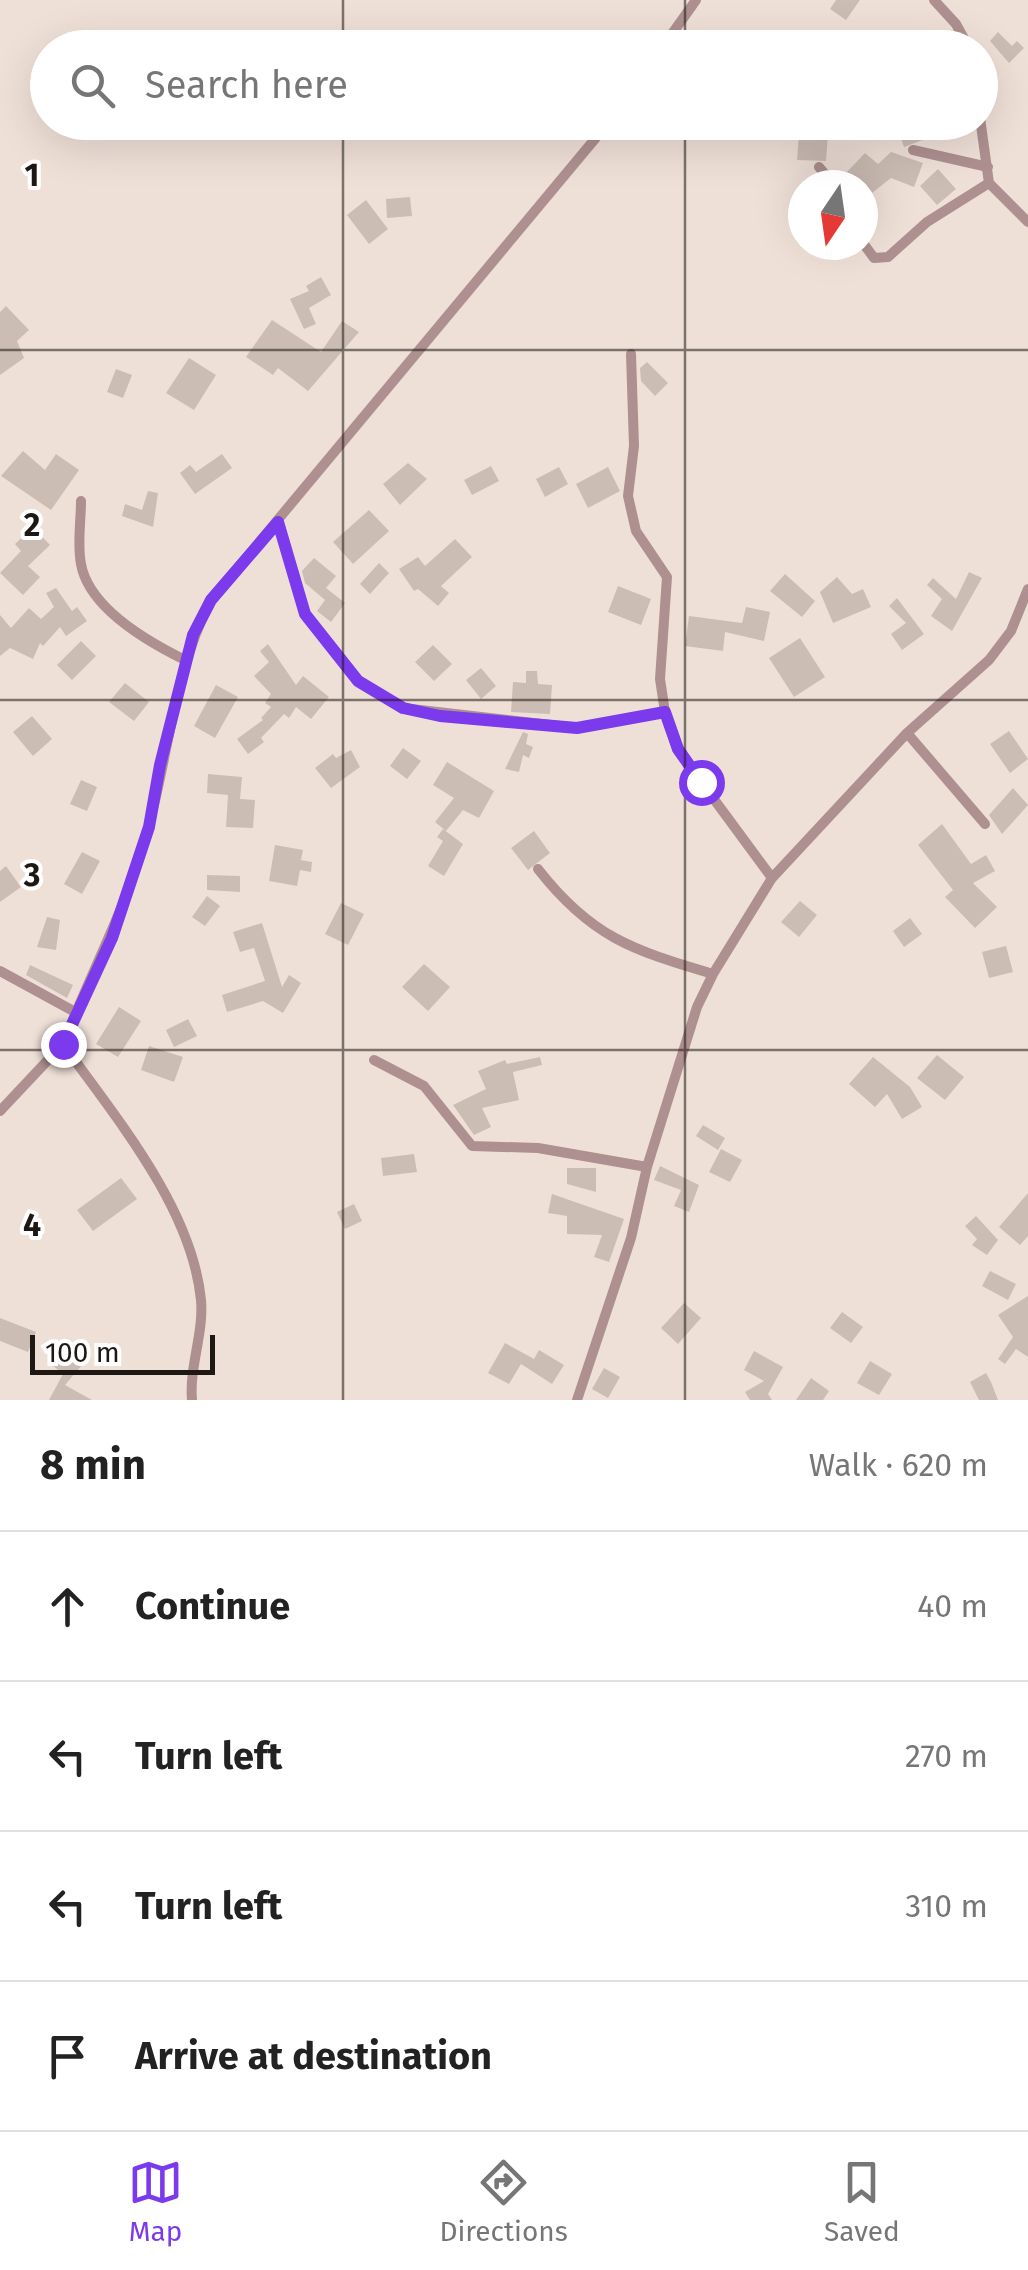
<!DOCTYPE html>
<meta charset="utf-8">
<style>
body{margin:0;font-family:"Fira Sans",sans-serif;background:#f2f2f2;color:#222}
.compass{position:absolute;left:788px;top:170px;width:90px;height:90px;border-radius:50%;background:#fff;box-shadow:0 10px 40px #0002;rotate:193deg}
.scale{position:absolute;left:30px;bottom:25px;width:185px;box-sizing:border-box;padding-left:10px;border:5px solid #1d1814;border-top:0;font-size:28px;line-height:35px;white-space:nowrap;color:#1d1814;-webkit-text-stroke:8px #fff;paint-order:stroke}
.stop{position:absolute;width:30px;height:30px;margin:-22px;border:8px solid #7c3aed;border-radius:50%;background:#fff}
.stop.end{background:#7c3aed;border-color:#fff;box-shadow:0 2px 10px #0008}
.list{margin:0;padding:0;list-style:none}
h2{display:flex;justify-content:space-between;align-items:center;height:130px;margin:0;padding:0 40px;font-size:42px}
h2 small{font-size:32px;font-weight:400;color:#767676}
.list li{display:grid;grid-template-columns:65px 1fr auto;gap:30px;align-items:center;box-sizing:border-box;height:150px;padding:0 40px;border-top:2px solid #e0e0e0}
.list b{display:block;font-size:38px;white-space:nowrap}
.list em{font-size:32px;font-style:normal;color:#767676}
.icon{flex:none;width:55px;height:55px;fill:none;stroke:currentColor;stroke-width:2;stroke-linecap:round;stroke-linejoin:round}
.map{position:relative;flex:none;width:1028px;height:1400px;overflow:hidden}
.search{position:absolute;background:#fff;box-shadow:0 10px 40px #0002;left:30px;right:30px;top:30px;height:110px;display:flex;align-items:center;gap:25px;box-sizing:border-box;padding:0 35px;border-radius:55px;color:#767676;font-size:38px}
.sheet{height:730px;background:#fff}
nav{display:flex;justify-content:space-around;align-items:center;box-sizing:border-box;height:140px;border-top:2px solid #e0e0e0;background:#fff;font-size:28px;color:#767676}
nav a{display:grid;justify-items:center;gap:5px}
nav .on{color:#7c3aed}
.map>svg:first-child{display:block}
</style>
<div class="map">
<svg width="1028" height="1400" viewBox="0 0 1028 1400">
<rect width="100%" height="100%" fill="#efe0d7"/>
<!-- building -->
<path fill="#ccbdb4" d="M 836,0 L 860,0 L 846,20 L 830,9 Z
M 998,32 L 1012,46 L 1017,41 L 1024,48 L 1009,63 L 990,41 Z
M 810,122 L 821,122 L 820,134 L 828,134 L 826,161 L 797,160 L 799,133 L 810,134 Z
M 895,122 L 922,122 L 928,138 L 904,147 Z
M 891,152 L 923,163 L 914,187 L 891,178 L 867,197 L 863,185 L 854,184 L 844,175 L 865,153 L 878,164 Z
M 938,169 L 956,189 L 937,205 L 920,186 Z
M 410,197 L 412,216 L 387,218 L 386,199 Z
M 366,200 L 388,229 L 369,244 L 347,215 Z
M 321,277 L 331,295 L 309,308 L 316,324 L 304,329 L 290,299 L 309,291 L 306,286 Z
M 6,306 L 29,330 L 17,341 L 24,358 L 0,375 L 0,312 Z
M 272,320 L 321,352 L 342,321 L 359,332 L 308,391 L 278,368 L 273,375 L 246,357 Z
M 189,358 L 216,375 L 194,410 L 166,393 Z
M 647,362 L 668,383 L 655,396 L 641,381 L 640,368 Z
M 116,369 L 132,375 L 123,398 L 107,392 Z
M 23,451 L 45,470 L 56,454 L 79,470 L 51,510 L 1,476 Z
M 222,454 L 232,468 L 195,494 L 180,473 L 190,465 L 196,472 Z
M 408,463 L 427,479 L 400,505 L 383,484 Z
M 491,466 L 499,481 L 472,495 L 464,480 Z
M 559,467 L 568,484 L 545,497 L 536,479 Z
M 608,467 L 620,491 L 588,508 L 576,484 Z
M 148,491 L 158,493 L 153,527 L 122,516 L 125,504 L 142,510 Z
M 369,510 L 389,531 L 353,564 L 333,542 Z
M 33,527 L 50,545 L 28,566 L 40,577 L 23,595 L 0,573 L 21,551 L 15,544 Z
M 455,539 L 472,557 L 441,586 L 449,593 L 438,606 L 418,589 L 414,591 L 399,569 L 418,557 L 425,566 Z
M 314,558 L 336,576 L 326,588 L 345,603 L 331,622 L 317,611 L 325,600 L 305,583 L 302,571 Z
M 379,563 L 389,573 L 370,594 L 360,584 Z
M 969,572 L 982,578 L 952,631 L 931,616 L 942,599 L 927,585 L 933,578 L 956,599 Z
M 785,574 L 815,601 L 802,617 L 770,591 Z
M 837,577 L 852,594 L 863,589 L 871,607 L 833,623 L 820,592 Z
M 618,586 L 651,599 L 641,625 L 608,612 Z
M 56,588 L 72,611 L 77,607 L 87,621 L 66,636 L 60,627 L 43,646 L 40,643 L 33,659 L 10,648 L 0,656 L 0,615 L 11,628 L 29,608 L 41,619 L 54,607 L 46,593 Z
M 897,598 L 924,634 L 902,650 L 891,634 L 906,623 L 889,606 Z
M 746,607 L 770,612 L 764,641 L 725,632 L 723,651 L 685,646 L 689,616 L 742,623 Z
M 800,638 L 825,677 L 794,697 L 769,658 Z
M 81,641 L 96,656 L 72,680 L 57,665 Z
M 268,644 L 296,685 L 303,676 L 329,697 L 311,719 L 296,707 L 289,718 L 284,714 L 261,738 L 264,742 L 248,754 L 237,739 L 263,720 L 261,718 L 271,707 L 265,703 L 271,694 L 254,676 L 269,662 L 260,651 Z
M 433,645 L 452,664 L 434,681 L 415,662 Z
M 481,668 L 496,686 L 481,699 L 466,680 Z
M 526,671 L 537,671 L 538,684 L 552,685 L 550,714 L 511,712 L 513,682 L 526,683 Z
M 125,683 L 149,702 L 134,721 L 109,702 Z
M 216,685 L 238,697 L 215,738 L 194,726 Z
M 32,716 L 52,739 L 33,756 L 13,732 Z
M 1009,731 L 1028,759 L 1010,773 L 990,744 Z
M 523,732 L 528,734 L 526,744 L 533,747 L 529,758 L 523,755 L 519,772 L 505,769 Z
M 403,748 L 421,761 L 407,779 L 390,766 Z
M 351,750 L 360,767 L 331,788 L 315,768 L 333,754 L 336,758 Z
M 447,762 L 494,791 L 479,818 L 463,810 L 446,831 L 435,822 L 454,798 L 433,785 Z
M 208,774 L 242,777 L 240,799 L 255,800 L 253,828 L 226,827 L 228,795 L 207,793 Z
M 81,780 L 97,787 L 87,811 L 70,804 Z
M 1013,788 L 1028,805 L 1002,834 L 989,815 Z
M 942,824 L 971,864 L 986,855 L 995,871 L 973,883 L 997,907 L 975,928 L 945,897 L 953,890 L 918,845 Z
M 443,829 L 463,844 L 444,876 L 428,866 L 443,841 L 437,837 Z
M 534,831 L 550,853 L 528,870 L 511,848 Z
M 275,845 L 303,850 L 301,860 L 312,862 L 311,872 L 300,870 L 297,886 L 269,881 Z
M 82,852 L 100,861 L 82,894 L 64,884 Z
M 6,866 L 21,887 L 0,902 L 0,871 Z
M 207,875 L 240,876 L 240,892 L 207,890 Z
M 207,896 L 220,906 L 205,926 L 192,917 Z
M 800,901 L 817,915 L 799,937 L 781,922 Z
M 341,903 L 364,914 L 348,945 L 325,934 Z
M 47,917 L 60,920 L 56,950 L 37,947 Z
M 910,918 L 922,934 L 904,947 L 893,931 Z
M 262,923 L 282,987 L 289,975 L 301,983 L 283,1013 L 263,1001 L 227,1012 L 222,995 L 265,981 L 254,948 L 240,952 L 233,932 Z
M 1006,946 L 1013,972 L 989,978 L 982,952 Z
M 424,964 L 450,987 L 428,1011 L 402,987 Z
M 30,965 L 73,985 L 67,998 L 26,975 Z
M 119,1007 L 141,1021 L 118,1057 L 96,1044 Z
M 188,1019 L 197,1036 L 174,1047 L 166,1030 Z
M 149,1046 L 183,1057 L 174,1082 L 141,1070 Z
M 937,1055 L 964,1077 L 945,1100 L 917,1078 Z
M 540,1057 L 542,1065 L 513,1072 L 519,1100 L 482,1108 L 491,1127 L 474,1135 L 453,1105 L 486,1089 L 478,1071 L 505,1060 L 507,1064 Z
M 873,1057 L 910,1087 L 922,1107 L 902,1119 L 887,1094 L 875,1107 L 849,1084 Z
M 703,1125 L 725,1138 L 718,1150 L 696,1136 Z
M 721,1149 L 742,1160 L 730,1182 L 709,1172 Z
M 414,1154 L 417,1172 L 383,1176 L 381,1158 Z
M 660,1166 L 699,1185 L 689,1212 L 674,1206 L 681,1190 L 654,1180 Z
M 567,1168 L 596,1168 L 596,1192 L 567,1184 Z
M 121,1178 L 137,1199 L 93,1231 L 77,1210 Z
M 1028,1193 L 1028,1236 L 1020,1245 L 999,1227 Z
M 552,1194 L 624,1219 L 609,1262 L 594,1257 L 602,1235 L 567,1234 L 567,1216 L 548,1213 Z
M 354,1204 L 362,1221 L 345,1229 L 337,1212 Z
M 976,1216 L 998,1240 L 987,1255 L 972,1245 L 977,1239 L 965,1226 Z
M 990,1271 L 1016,1284 L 1008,1300 L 982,1286 Z
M 1028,1296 L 1028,1357 L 1016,1349 L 1005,1364 L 998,1359 L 1013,1337 L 998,1315 Z
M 684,1303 L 701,1318 L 678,1344 L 661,1328 Z
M 842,1312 L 863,1327 L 851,1343 L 830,1328 Z
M 0,1318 L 36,1332 L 28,1352 L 0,1341 Z
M 505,1343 L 534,1359 L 539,1350 L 564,1365 L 552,1384 L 521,1364 L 509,1384 L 488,1373 Z
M 65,1351 L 82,1365 L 65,1385 L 92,1400 L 49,1400 L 63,1374 L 52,1365 Z
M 754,1351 L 783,1367 L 768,1394 L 772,1400 L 750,1400 L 745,1392 L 764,1381 L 744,1370 Z
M 870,1361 L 892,1374 L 879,1395 L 857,1383 Z
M 604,1368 L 620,1377 L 608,1398 L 592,1389 Z
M 986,1373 L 991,1382 L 998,1400 L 979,1400 L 970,1382 Z
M 811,1378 L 829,1391 L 823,1400 L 796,1400 Z"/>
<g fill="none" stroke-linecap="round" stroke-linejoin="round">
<!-- street -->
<path stroke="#ae9090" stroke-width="10" d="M 934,0 L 956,24 L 969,48
M 662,48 L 696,0
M 980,118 L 989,183 L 1028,222
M 913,150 L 988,167
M 819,167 L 834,185
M 863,243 L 874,258 L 888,257 L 927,222 L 989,183
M 631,354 L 634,446 L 628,496 L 636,531 L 667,577 L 660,679 L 665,712 L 677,749 L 772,878
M 81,501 C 81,521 77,544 81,564 C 89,609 150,643 187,661
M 278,521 L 305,614 L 358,681 L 403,708 L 577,728 L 665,712
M 907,733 L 985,824
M 538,869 C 591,937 632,950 713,974
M 0,971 L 77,1013
M 374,1060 L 424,1086 L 472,1146 L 538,1148 L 647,1167
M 0,1111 L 63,1044
M 192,1400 C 189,1367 204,1333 201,1300 C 192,1208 116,1118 63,1044 C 91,972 128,905 148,829 C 169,753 174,671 211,600 L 609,122
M 577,1400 L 631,1238 L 647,1167 L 697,1007 L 713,974 L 772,878 L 907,733 L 989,660 L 1011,631 L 1028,589"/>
</g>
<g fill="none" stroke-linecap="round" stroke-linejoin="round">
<!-- route -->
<path stroke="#7c3aed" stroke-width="12" d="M 63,1044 L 112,938 L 149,827 L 160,765 L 193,635 L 211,600 L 278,522 L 305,614 L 358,681 L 403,708 L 440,716 L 577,728 L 665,712 L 678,749 L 701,782"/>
</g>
<!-- grid -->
<path fill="none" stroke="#1d1814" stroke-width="2.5" stroke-opacity="0.55" d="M 343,0 L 343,48M 685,0 L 685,48M 343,122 L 343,1400M 685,122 L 685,1400M 0,350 L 1028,350M 0,700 L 1028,700M 0,1050 L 1028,1050"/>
<g font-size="32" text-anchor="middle" font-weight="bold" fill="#1d1814" stroke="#fff" stroke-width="8" stroke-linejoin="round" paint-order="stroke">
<text x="32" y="186">1</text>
<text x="32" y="536">2</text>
<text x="32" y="886">3</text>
<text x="32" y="1236">4</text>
</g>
</svg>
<svg class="compass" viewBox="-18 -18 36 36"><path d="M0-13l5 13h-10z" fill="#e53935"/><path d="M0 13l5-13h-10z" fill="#767676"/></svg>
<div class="scale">100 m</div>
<div class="stop" style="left:701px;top:782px"></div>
<div class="stop end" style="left:63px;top:1044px"></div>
<div class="search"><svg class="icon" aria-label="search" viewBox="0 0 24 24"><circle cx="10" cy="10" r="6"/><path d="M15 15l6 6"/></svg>Search here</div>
</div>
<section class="sheet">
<h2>8 min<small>Walk · 620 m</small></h2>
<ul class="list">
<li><svg class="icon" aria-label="ahead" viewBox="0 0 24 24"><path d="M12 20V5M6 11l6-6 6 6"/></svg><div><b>Continue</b></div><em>40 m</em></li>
<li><svg class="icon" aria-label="left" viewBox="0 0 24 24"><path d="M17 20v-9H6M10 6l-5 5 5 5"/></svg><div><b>Turn left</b></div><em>270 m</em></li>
<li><svg class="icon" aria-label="left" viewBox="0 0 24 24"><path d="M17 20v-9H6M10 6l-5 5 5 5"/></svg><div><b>Turn left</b></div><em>310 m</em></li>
<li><svg class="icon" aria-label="arrive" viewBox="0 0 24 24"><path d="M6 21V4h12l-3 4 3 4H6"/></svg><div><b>Arrive at destination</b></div></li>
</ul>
</section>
<nav>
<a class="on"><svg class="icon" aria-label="map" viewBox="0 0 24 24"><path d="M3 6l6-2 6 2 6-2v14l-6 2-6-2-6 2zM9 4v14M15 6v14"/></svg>Map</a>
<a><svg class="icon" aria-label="directions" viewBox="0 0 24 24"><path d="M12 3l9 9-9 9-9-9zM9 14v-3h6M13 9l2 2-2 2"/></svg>Directions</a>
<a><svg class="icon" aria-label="saved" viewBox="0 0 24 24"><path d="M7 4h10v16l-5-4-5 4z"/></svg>Saved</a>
</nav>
